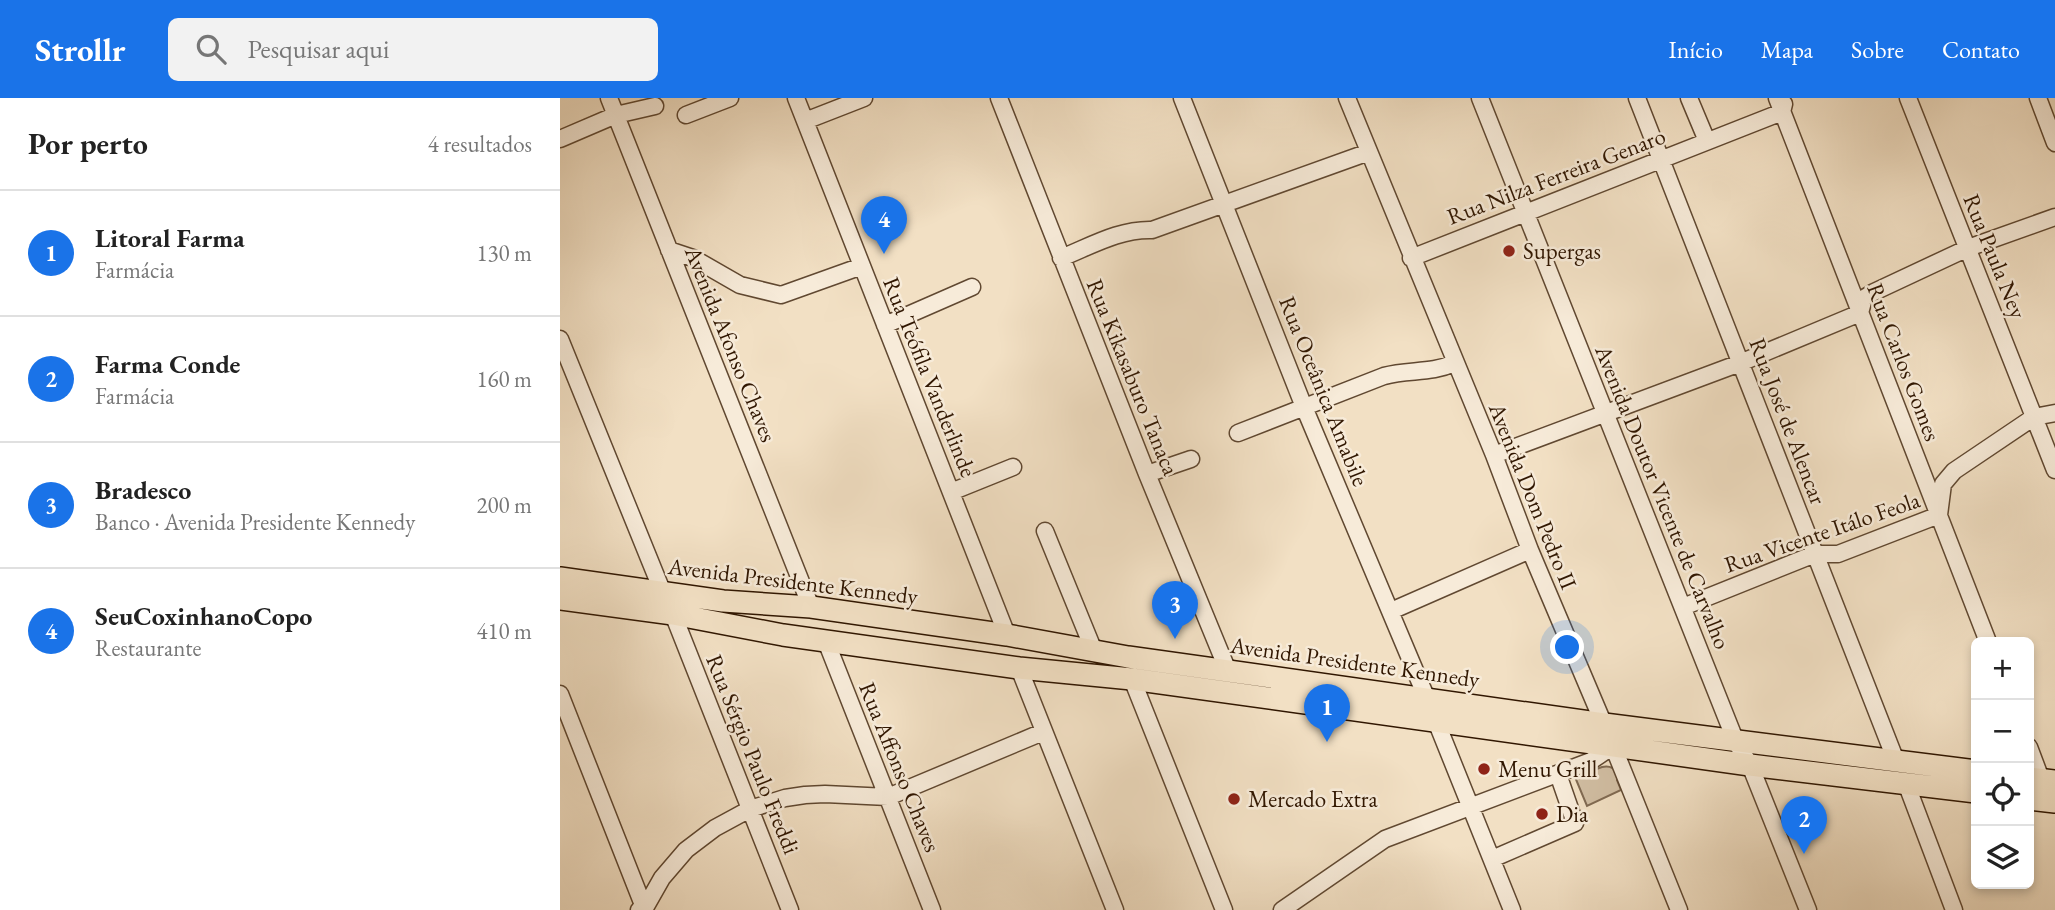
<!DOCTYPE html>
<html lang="pt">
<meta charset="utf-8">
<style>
body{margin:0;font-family:"EB Garamond",serif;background:#f2f2f2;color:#222}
.controls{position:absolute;right:21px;bottom:21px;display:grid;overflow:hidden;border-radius:10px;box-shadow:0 4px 10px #0003}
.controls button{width:63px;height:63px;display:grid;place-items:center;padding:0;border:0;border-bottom:2px solid #e0e0e0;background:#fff;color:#222;font:35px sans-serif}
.you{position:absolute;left:1008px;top:550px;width:24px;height:24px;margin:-18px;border:5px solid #fff;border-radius:50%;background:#1a73e8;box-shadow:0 0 0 10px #1a73e833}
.badge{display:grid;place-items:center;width:46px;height:46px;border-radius:50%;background:#1a73e8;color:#fff;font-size:23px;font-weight:700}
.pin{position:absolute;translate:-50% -58px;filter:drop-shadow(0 2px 4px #0008)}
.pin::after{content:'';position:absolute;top:37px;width:24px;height:21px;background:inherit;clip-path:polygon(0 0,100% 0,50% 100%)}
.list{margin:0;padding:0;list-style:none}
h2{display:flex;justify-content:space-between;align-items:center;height:91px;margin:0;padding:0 28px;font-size:30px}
h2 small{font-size:23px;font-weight:400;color:#767676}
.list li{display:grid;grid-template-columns:46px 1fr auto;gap:21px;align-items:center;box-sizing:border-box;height:126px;padding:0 28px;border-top:2px solid #e0e0e0}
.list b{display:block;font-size:26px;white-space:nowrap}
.list p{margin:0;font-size:23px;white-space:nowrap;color:#767676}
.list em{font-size:23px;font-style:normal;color:#767676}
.icon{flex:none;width:38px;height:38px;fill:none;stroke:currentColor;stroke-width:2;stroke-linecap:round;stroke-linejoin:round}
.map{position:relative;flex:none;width:1495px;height:812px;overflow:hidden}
header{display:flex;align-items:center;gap:42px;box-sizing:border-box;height:98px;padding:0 35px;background:#1a73e8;color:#fff}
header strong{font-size:33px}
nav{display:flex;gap:38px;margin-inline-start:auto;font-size:24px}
.search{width:490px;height:63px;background:#f2f2f2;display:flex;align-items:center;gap:18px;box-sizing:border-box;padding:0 24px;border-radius:10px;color:#767676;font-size:26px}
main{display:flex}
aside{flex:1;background:#fff}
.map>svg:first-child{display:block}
</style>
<header>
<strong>Strollr</strong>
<div class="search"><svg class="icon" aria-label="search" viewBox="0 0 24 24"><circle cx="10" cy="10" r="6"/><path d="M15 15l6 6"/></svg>Pesquisar aqui</div>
<nav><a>Início</a><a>Mapa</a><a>Sobre</a><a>Contato</a></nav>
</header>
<main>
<aside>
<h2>Por perto<small>4 resultados</small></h2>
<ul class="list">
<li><span class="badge">1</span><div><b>Litoral Farma</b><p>Farmácia</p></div><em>130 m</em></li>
<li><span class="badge">2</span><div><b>Farma Conde</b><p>Farmácia</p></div><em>160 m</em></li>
<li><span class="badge">3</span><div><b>Bradesco</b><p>Banco · Avenida Presidente Kennedy</p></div><em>200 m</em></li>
<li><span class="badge">4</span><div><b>SeuCoxinhanoCopo</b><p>Restaurante</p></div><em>410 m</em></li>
</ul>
</aside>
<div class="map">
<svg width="1495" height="812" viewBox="0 0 1495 812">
<rect width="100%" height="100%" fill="#f2e0c4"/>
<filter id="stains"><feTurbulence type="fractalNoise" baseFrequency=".00286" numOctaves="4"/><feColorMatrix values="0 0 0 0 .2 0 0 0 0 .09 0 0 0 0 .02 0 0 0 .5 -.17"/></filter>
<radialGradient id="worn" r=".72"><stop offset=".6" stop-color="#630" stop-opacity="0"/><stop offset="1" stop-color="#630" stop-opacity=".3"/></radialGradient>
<!-- green -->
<path fill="#d1bea3" stroke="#806a52" stroke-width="2" d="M 1042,669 C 1051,667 1055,671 1060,677 L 1057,682 L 1061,692 L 1027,708 L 1015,679 Z"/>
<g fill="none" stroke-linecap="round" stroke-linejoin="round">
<!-- minor casing -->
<g stroke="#604831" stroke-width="19">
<path id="minor" d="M 49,0 L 251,509
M 236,0 L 447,537
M 439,0 L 587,376 L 668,573
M 622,0 L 744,309 L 867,601
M 787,0 L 934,357 L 970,452 L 1053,648 L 1119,812
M 920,0 L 1176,644 L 1190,667 L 1248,812
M 1077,0 L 1336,663
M 1129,0 L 1147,43
M 1217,0 L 1428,544
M 1348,0 L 1495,372
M 1478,0 L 1495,45
M 126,17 L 170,0
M 245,23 L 304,0
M 0,41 L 56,17 L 95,8
M 109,152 L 133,160 L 180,187 L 221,197 L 302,168
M 501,160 C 531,148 559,131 592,132 L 809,54
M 851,160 L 1222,14 L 1224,6
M 325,227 L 412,189
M 0,241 L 103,495
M 678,335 L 824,278 C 849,271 871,276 894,265
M 934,357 L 1180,265 L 1300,215 L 1304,200 L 1314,194 L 1408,150 L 1495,119
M 587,376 L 631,361
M 391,394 L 453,369
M 485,433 L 534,553
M 1123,509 L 1255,456 L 1278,456 L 1379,417 L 1383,386 L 1394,373 L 1474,319 L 1495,315
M 831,513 L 970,452
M 113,516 L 230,812
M 266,543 L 372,812
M 459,570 L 555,812
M 572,581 L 664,812
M 0,596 L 85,812
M 876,623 L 952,812
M 1469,649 L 1481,681
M 1346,685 L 1394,812
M 932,761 L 1015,725 L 998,676
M 79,812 L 85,810 L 102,780 L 126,752 L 155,730 L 190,711 L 225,700 L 245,697 L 265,696 L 328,699 L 483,634
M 722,812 L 825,741 L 1031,663 L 1053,648"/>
</g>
<!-- major casing -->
<g stroke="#301600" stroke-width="24">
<path id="major" d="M 0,480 L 163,503 L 251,509 L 447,537 L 568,559 L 668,573 L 1044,626 L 1416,673
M 0,501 L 113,516 L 223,537 L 459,570 L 572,581 L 1190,667 L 1416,694
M 1469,680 L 1495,683
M 1469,701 L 1495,704"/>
</g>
<!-- minor -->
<use href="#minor" stroke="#f7ebd9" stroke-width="16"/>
<!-- major -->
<use href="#major" stroke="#f2e0c4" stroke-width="21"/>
</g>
<!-- markers -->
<g fill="#8f2418" stroke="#f7ebd9" stroke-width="2.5">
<circle cx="949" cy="153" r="7"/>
<circle cx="924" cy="671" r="7"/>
<circle cx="674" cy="701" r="7"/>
<circle cx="982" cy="716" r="7"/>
</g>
<g text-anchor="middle" stroke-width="5" stroke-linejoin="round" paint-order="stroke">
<!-- street labels -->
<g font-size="23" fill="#301600" stroke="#f7ebd9">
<text transform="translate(996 78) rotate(-21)" y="8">Rua Nilza Ferreira Genaro</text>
<text transform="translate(1435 158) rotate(68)" y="8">Rua Paula Ney</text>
<text transform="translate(171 246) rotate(68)" y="8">Avenida Afonso Chaves</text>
<text transform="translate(1344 264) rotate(69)" y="8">Rua Carlos Gomes</text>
<text transform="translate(370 279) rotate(68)" y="8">Rua Teófila Vanderlinde</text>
<text transform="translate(573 279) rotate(68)" y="8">Rua Kikasaburo Tanaca</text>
<text transform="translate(764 293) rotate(68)" y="8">Rua Oceânica Amabile</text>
<text transform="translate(1228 323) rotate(69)" y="8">Rua José de Alencar</text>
<text transform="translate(973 398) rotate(68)" y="8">Avenida Dom Pedro II</text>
<text transform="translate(1103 399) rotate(68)" y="8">Avenida Doutor Vicente de Carvalho</text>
<text transform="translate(1262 434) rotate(-19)" y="8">Rua Vicente Itálo Feola</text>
<text transform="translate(233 483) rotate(7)" y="8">Avenida Presidente Kennedy</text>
<text transform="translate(795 564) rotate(8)" y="8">Avenida Presidente Kennedy</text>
<text transform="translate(193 656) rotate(68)" y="8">Rua Sérgio Paulo Freddi</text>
<text transform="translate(340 669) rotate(68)" y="8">Rua Affonso Chaves</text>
</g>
<!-- poi labels -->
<g font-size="23" fill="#301600" stroke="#f7ebd9" text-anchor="start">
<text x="963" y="161">Supergas</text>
<text x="938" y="679">Menu Grill</text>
<text x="688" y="709">Mercado Extra</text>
<text x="996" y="724">Dia</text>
</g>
</g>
<rect width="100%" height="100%" filter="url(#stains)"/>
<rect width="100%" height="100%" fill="url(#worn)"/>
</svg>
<div class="controls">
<button>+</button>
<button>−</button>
<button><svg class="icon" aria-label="locate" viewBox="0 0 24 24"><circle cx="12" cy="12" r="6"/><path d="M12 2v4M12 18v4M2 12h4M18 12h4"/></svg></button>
<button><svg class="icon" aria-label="layers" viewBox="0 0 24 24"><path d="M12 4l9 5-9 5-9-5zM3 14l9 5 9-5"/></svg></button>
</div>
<div class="you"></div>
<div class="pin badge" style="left:767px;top:644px">1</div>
<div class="pin badge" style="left:1244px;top:756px">2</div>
<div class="pin badge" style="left:615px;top:541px">3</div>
<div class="pin badge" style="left:324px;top:156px">4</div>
</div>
</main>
